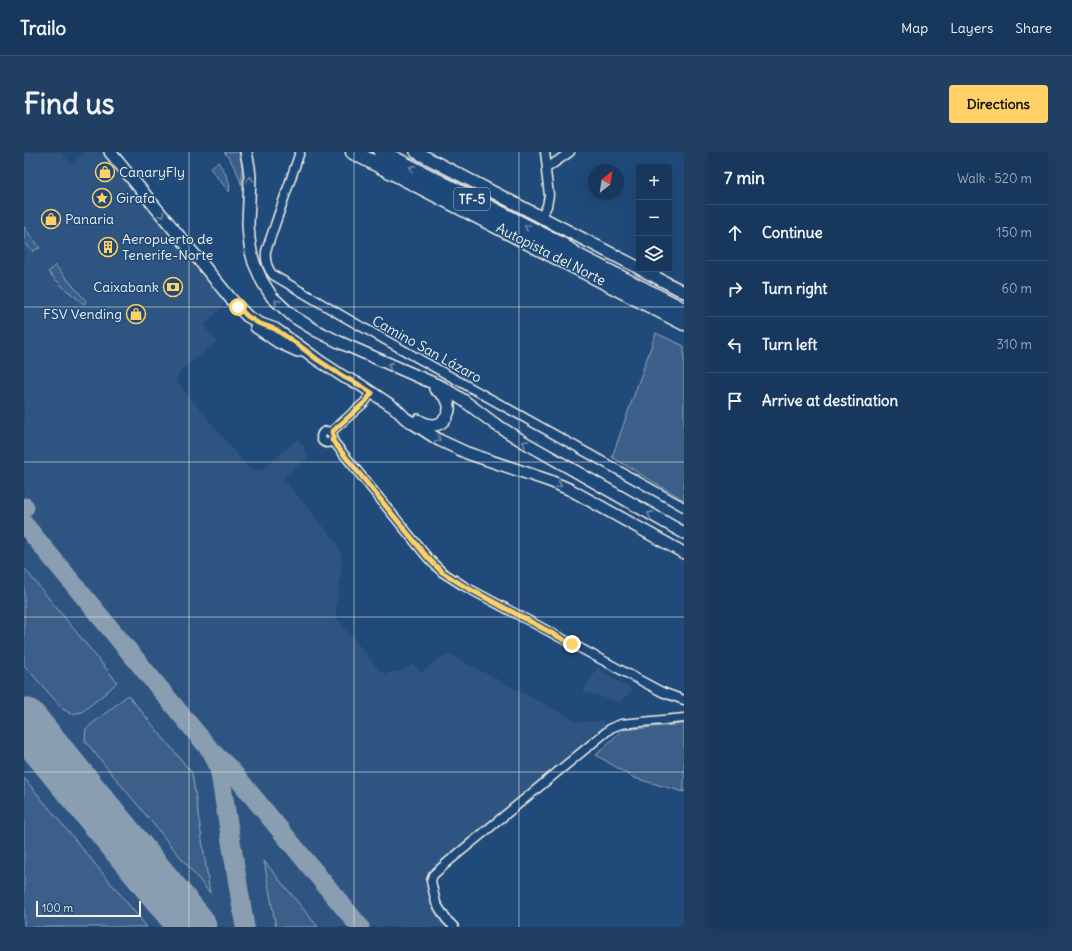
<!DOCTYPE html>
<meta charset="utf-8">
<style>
body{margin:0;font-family:Delius,sans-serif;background:#203f62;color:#f1f3f6}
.controls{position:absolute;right:12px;top:12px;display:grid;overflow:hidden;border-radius:4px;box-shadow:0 4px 16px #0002}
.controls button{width:36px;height:36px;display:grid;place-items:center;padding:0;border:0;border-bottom:1px solid #365272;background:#17385c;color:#f1f3f6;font:20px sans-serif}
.compass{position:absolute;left:564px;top:12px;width:36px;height:36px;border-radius:50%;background:#17385c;box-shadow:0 4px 16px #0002;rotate:30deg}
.scale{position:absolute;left:12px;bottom:10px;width:105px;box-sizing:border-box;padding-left:4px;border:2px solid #f4f1e8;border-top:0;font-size:11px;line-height:14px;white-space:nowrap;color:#f4f1e8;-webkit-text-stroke:3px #1f4a7a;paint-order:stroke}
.stop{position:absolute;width:12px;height:12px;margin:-9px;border:3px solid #ffd166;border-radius:50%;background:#fff}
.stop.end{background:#ffd166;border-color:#fff;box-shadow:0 1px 4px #0008}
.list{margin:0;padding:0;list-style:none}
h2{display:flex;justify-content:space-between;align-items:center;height:52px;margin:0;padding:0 16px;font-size:17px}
h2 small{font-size:13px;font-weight:400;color:#9eacbb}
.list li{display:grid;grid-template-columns:26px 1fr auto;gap:12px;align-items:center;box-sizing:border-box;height:56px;padding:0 16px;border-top:1px solid #365272}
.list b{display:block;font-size:15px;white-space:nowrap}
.list em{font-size:13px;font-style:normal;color:#9eacbb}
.icon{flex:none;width:22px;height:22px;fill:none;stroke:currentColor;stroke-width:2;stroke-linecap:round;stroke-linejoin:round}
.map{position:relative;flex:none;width:660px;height:775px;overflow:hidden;border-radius:4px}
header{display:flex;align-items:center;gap:24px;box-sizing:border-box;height:56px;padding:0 20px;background:#17385c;border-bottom:1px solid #365272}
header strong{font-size:19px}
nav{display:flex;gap:22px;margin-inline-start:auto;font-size:14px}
.intro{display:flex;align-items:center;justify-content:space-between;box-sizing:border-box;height:96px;padding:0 24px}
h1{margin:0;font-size:28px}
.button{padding:10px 18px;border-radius:4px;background:#ffd166;color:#111;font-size:14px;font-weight:700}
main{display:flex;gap:24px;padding:0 24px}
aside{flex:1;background:#17385c;border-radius:4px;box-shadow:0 4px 16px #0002}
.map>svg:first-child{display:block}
</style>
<header>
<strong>Trailo</strong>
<nav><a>Map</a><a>Layers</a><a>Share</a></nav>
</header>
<div class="intro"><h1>Find us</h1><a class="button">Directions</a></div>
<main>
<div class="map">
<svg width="660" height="775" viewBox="0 0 660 775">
<rect width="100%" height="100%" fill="#1f4a7a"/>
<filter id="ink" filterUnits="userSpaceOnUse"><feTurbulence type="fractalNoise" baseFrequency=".025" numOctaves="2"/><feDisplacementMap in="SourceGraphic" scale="8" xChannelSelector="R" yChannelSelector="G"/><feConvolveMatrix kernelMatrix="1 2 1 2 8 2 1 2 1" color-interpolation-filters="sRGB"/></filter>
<g filter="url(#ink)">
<!-- built -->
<path fill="#2d5581" d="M 0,0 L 37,0 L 47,12 L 61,0 L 90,0 L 208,143 L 180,174 L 193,189 L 156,220 L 152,228 L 224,316 L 236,319 L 274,287 L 281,296 L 279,298 L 285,305 L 259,326 L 313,391 L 316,399 L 318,410 L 312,458 L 312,465 L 355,518 L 361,522 L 366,520 L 376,520 L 389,512 L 397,521 L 414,507 L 420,504 L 426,503 L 431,505 L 549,567 L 555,570 L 580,569 L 580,576 L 405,720 L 401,728 L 408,755 L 426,775 L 0,775 Z
M 573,516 L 584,522 L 587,525 L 609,538 L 596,550 L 559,540 Z"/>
<!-- green -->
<path fill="#3a5f88" stroke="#97a8b8" d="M 200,0 L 215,0 L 218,14 L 218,33 L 217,32 C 214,20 208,10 200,0 Z
M 194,10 C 200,19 208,29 205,40 L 186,16 Z
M 0,75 L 16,96 L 10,98 L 9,100 L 0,89 Z
M 31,113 L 62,149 L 60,152 L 40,136 L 24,120 L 28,117 Z
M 632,181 L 660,194 L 660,348 L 588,305 Z
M 0,416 L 93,530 L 84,539 L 58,560 L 47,562 L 39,557 L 0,513 Z
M 104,543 L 168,621 L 186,741 L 61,589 L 62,577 Z
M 660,572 L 660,640 L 610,626 L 572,603 L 598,578 Z
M 0,626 L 123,775 L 0,775 Z
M 240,709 L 294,775 L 252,775 Z"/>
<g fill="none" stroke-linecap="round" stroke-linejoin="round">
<!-- taxiway -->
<path stroke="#8a9eb1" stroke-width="19" d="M 0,356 L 1,355
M 0,372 L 188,600 L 207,618 L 336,775
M 189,602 L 195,616 L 221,775"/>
<!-- runway -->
<path stroke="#8a9eb1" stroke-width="47" d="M 0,569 L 169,775"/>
<!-- minor casing -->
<g stroke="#f4f1e8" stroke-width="11">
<path id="minor" d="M 276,0 L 242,99 C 241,108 243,116 249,123 L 322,166 L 660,355
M 521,0 L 523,16
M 517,65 L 523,54 L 525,43 L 522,19 L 523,16 L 546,0
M297 285a6 6 0 1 1 12 0a6 6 0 1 1-12 0Z
M 307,280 L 341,250 L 347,241
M 309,289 L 404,406 L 418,420 L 440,434 L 638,540 L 660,548
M 430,775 L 422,767 L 412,751 L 407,729 L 409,723 L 425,709 L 587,576 L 597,572 L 660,566"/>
</g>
<!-- secondary casing -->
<g stroke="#f4f1e8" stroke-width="14">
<path id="secondary" d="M 86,0 L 207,147 L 223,164 L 237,172 L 251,177 L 271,191 L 294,208 L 320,225 L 335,232 L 371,256 L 381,266 L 415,288 L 443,301 L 526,329 L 547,338 L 660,401
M 222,0 L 225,15 L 226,25 L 224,72 L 225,86 L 227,100 L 230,111 L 238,129 L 248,145 L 262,158 L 270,165 L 291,178 L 315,190 L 418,235 L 439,248 L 471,272 L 500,290 L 660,381
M 392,0 L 615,116
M 616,117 L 660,140
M 232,175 L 254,190 L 274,199
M 394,268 C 399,271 403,273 409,273 C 421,273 429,258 423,248 C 420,243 416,240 411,237"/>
</g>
<!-- motorway casing -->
<g stroke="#f4f1e8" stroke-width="17">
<path id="motorway" d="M 329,0 L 660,171
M 357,0 L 538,93 L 554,104 L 660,158"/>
</g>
<!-- minor -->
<use href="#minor" stroke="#1f4a7a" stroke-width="8"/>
<!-- secondary -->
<use href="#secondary" stroke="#1f4a7a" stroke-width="11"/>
<!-- motorway -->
<use href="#motorway" stroke="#1f4a7a" stroke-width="14"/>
</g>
<!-- one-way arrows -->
<defs><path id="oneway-chevron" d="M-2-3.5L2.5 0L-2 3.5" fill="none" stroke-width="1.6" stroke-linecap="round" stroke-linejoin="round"/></defs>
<g stroke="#748da6">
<use href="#oneway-chevron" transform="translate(388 16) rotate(-153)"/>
<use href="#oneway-chevron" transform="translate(226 27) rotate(-90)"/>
<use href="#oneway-chevron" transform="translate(138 63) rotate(51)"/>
<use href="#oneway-chevron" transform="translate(503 75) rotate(-153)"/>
<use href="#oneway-chevron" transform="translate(253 150) rotate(-133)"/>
<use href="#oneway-chevron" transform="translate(366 213) rotate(-156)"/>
<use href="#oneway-chevron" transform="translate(414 287) rotate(30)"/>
<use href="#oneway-chevron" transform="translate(501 291) rotate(-149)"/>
<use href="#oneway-chevron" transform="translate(535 333) rotate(23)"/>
<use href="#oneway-chevron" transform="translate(626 362) rotate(-151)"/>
</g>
</g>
<g fill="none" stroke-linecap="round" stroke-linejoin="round" filter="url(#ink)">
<!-- route -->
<path stroke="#ffd166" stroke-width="5" d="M 214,155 L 223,164 L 234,171 L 251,177 L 272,191 L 294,208 L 320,225 L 334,232 L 348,241 L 341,250 L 308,280 L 310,285 L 308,288 L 404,406 L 418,420 L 440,434 L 548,492"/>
</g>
<!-- grid -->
<path fill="none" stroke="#f4f1e8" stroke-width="1" stroke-opacity="0.55" d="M 165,0 L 165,775M 330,0 L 330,775M 495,0 L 495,775M 0,155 L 660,155M 0,310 L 660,310M 0,465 L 660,465M 0,620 L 660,620"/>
<!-- icons -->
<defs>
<g id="shop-ring" transform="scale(1)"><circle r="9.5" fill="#1f4a7a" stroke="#ffd166" stroke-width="1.5"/><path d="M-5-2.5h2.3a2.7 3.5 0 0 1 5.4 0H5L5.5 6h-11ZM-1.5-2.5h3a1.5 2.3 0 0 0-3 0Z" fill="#ffd166"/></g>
<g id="sight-ring" transform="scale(1)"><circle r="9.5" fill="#1f4a7a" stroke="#ffd166" stroke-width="1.5"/><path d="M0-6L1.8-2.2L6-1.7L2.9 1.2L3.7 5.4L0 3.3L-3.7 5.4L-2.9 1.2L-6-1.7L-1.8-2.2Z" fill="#ffd166"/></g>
<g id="building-ring" transform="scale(1)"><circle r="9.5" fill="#1f4a7a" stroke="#ffd166" stroke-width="1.5"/><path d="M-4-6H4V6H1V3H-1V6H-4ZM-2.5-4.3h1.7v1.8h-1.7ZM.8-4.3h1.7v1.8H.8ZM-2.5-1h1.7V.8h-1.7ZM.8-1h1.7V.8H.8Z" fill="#ffd166"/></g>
<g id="bank-ring" transform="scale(1)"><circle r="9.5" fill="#1f4a7a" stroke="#ffd166" stroke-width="1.5"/><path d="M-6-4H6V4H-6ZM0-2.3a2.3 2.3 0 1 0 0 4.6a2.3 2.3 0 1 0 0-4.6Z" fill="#ffd166"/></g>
</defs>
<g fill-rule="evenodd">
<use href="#shop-ring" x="81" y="20"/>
<use href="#sight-ring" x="78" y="46"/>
<use href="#shop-ring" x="27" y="67"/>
<use href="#building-ring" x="84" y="95"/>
<use href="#bank-ring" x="149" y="135"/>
<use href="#shop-ring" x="112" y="162"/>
</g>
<g text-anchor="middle" stroke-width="3" stroke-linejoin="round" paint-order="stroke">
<!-- shield labels -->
<rect fill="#1f4a7a" stroke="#b4bfc7" stroke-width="1" x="430" y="36" width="36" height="22" rx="3"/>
<g font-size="13" font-weight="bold" fill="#f4f1e8">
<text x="448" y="52">TF-5</text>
</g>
<!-- poi labels -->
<g font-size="14" fill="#f4f1e8" stroke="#1f4a7a" text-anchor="start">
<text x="95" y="25">CanaryFly</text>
<text x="92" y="51">Girafa</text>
<text x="41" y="72">Panaria</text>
<text x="98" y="92">Aeropuerto de<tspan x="98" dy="16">Tenerife-Norte</tspan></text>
<text x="135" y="140" text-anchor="end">Caixabank</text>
<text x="98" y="167" text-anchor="end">FSV Vending</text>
</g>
<!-- street labels -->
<g font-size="14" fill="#f4f1e8" stroke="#1f4a7a">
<text transform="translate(527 102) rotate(27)" y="5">Autopista del Norte</text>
<text transform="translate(403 197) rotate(29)" y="5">Camino San Lázaro</text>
</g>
</g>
</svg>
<div class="controls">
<button>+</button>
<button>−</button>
<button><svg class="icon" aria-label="layers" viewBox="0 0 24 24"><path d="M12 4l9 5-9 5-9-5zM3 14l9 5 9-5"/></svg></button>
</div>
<svg class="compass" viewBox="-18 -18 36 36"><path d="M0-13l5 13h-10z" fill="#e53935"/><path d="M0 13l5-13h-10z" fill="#9eacbb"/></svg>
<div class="scale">100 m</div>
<div class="stop" style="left:214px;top:155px"></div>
<div class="stop end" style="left:548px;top:492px"></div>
</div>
<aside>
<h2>7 min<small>Walk · 520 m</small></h2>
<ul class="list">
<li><svg class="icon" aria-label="ahead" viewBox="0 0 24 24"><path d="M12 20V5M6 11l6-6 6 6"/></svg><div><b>Continue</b></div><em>150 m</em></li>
<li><svg class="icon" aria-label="right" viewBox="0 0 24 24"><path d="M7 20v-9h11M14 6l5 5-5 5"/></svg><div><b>Turn right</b></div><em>60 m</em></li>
<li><svg class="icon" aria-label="left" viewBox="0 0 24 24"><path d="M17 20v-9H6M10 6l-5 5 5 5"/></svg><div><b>Turn left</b></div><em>310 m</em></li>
<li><svg class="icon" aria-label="arrive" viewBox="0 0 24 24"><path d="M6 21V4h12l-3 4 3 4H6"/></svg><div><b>Arrive at destination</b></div></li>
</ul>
</aside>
</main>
